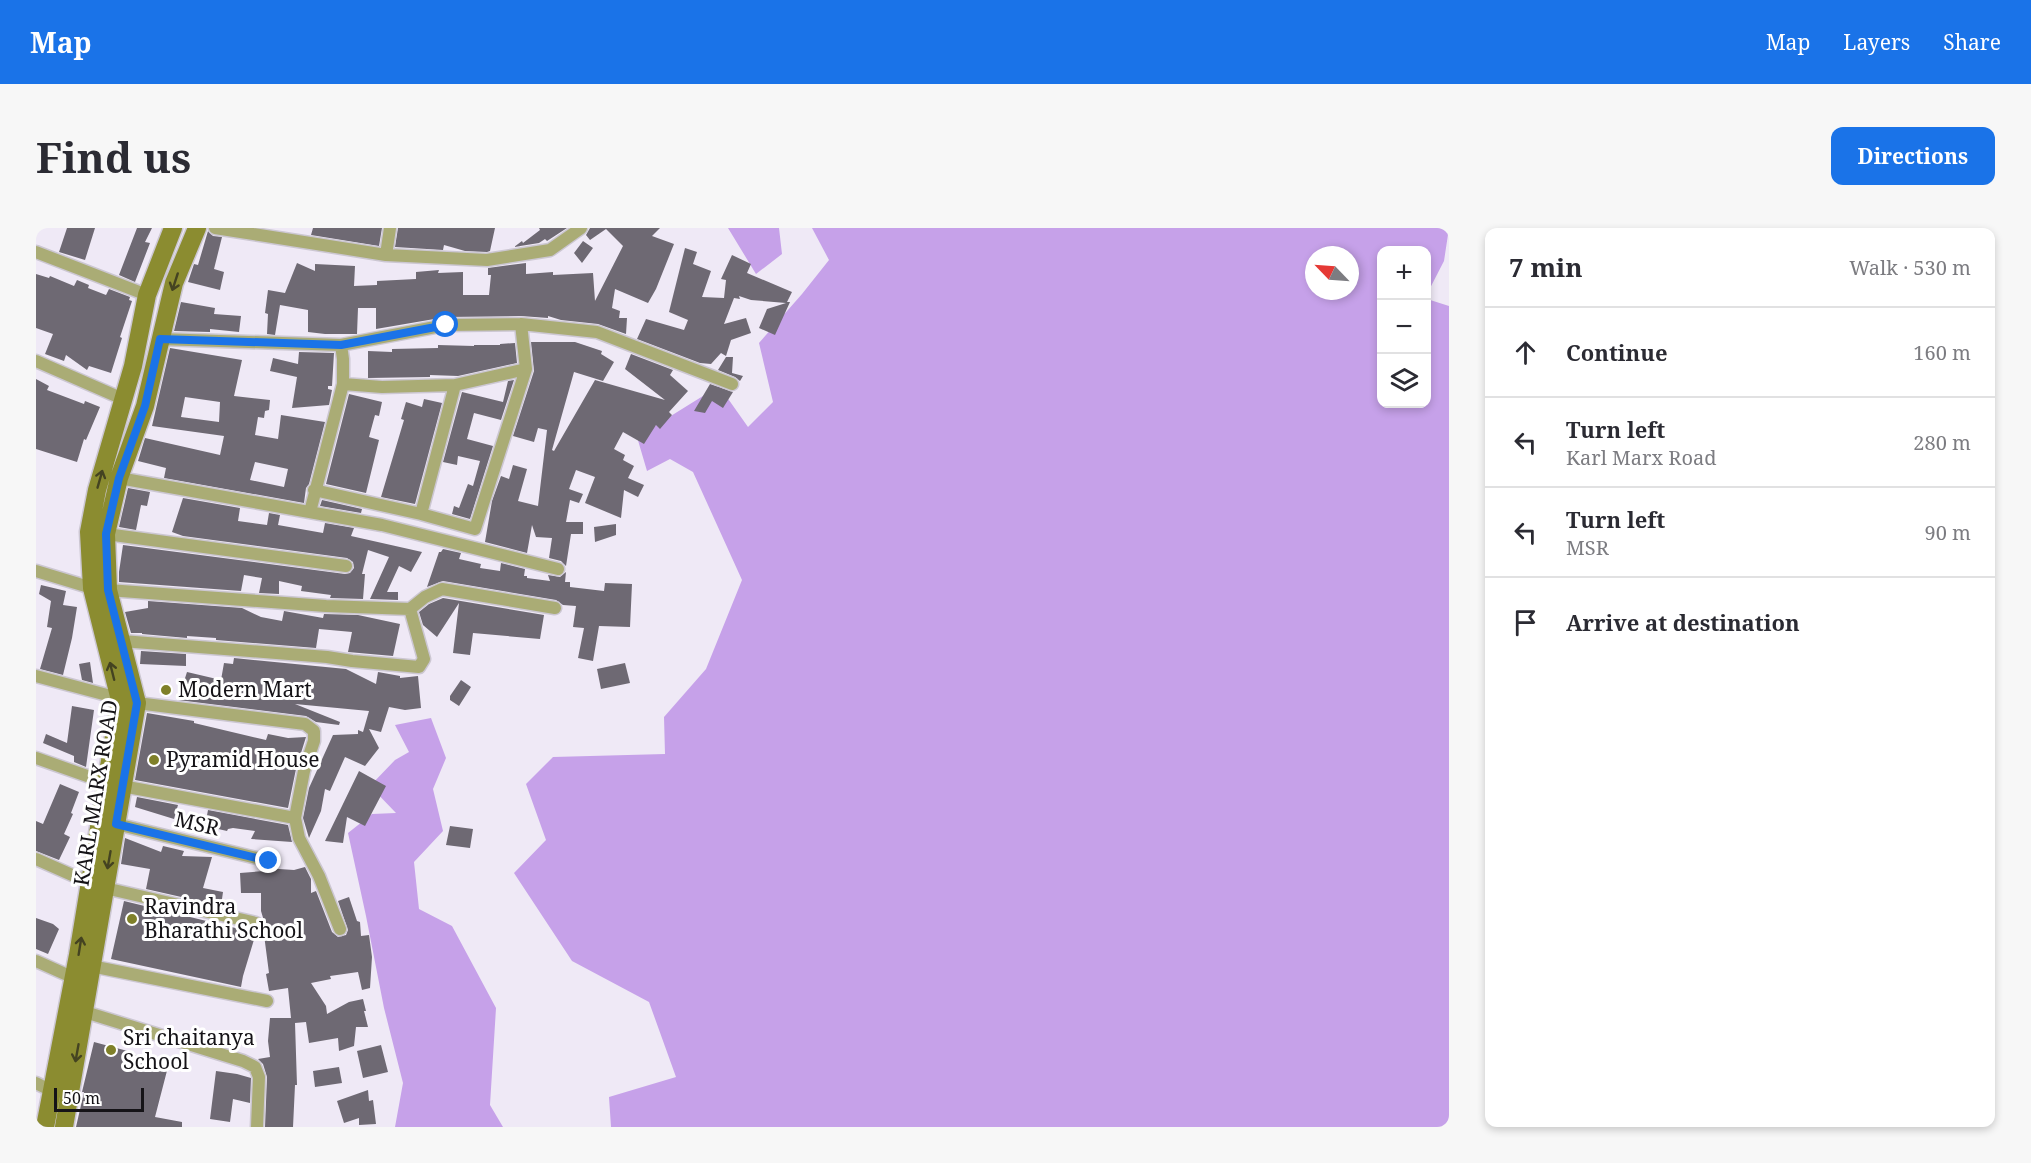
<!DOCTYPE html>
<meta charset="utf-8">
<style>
body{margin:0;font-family:"Noto Serif",serif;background:#f7f7f7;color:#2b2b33}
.controls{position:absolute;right:18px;top:18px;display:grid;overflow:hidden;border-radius:12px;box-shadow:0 3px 9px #0003}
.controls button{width:54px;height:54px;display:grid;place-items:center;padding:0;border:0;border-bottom:2px solid #e1e1e2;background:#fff;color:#2b2b33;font:30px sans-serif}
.compass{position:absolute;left:1269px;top:18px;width:54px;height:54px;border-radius:50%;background:#fff;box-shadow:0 3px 9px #0003;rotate:295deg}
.scale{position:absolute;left:18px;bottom:15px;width:90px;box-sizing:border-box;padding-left:6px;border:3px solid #151317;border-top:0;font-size:16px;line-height:21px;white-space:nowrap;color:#151317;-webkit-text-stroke:4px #fff;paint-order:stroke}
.stop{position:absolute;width:18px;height:18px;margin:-14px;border:4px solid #1a73e8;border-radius:50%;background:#fff}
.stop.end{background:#1a73e8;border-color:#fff;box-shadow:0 2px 6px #0008}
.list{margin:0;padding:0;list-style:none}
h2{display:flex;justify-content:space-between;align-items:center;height:78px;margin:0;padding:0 24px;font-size:26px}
h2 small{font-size:20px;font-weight:400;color:#7c7c81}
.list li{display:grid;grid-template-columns:39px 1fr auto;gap:18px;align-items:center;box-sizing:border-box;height:90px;padding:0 24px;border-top:2px solid #e1e1e2}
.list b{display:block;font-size:22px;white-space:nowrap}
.list p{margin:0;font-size:20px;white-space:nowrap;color:#7c7c81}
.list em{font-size:20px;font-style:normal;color:#7c7c81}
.icon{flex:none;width:33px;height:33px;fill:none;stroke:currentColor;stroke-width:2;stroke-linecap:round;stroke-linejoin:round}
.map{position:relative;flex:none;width:1413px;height:899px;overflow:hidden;border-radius:12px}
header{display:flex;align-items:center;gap:36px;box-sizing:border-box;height:84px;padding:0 30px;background:#1a73e8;color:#fff}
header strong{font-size:28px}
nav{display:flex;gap:33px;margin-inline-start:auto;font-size:21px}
.intro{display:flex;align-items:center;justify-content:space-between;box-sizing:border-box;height:144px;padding:0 36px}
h1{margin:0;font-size:42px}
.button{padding:15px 27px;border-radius:12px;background:#1a73e8;color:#fff;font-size:21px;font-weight:700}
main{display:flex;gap:36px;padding:0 36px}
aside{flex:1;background:#fff;border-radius:12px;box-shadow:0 3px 9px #0003}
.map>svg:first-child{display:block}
</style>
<header>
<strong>Map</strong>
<nav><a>Map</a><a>Layers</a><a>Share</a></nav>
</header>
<div class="intro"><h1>Find us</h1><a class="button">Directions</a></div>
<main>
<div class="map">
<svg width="1413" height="899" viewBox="0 0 1413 899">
<rect width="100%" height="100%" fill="#efe9f6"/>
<!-- forest -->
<path fill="#c6a1e9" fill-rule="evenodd" d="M 692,0 L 743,0 L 746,26 L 720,46 Z
M 776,0 L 1413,0 L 1408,33 L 1391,66 L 1390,22 L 1346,22 L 1346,176 L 1390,176 L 1391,71 L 1413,78 L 1413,899 L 575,899 L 573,869 L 640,849 L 613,774 L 536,733 L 478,645 L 510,612 L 490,556 L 517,529 L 629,526 L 628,489 L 670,441 L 706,352 L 657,244 L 634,231 L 611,243 L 601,209 L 683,158 L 712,199 L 737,174 L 723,115 L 766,66 L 793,32 ZM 1278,27 L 1314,27 L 1314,63 L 1278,63 Z
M 395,490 L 410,530 L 397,561 L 407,603 L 378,634 L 383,681 L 416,698 L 460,780 L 454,877 L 467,899 L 359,899 L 367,855 L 348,780 L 330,688 L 312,605 L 336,586 L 360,585 L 334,558 L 359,532 L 373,524 L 359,497 Z"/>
<!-- building -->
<path fill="#6e6973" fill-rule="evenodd" d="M 31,0 L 59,0 L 49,32 L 23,24 Z
M 101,0 L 116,0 L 109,14 L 114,15 L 99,54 L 83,47 Z
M 277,0 L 346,0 L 343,18 L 275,7 Z
M 362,0 L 459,0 L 454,23 L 451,24 L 429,23 L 408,17 L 407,22 L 359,19 Z
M 503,0 L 531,0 L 511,13 L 509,11 L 503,15 L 478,19 L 486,13 L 487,15 L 504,2 Z
M 554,0 L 624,0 L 616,8 L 638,16 L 620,61 L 612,75 L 579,61 L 576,80 L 584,83 L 583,90 L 591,90 L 590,106 L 562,96 L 525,92 L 512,88 L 512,90 L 485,88 L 410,89 L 340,101 L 340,80 L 322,80 L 321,106 L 289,106 L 272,104 L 272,82 L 244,77 L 239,107 L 231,106 L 232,86 L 229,85 L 232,62 L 249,65 L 261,35 L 279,43 L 279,36 L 319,38 L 318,58 L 341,57 L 341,53 L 380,51 L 380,44 L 403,42 L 402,45 L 427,44 L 427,67 L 453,67 L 455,47 L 452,47 L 452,40 L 490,35 L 490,46 L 517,44 L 517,47 L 557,45 L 559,73 L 587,18 L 570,1 L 554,12 L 550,7 Z
M 172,3 L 177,8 L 186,9 L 178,41 L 188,44 L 184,62 L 152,54 L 158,36 L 162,37 Z
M 547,13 L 557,20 L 546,35 L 538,25 Z
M 649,20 L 661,24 L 657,36 L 675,43 L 666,69 L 688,70 L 690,52 L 685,51 L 696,27 L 715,36 L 711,45 L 756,64 L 751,74 L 754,74 L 739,107 L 723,100 L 731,81 L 750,75 L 715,72 L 703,68 L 704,71 L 698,70 L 688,96 L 710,90 L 715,105 L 695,112 L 690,128 L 685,125 L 675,136 L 664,135 L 601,111 L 610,91 L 648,102 L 652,92 L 633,84 Z
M 0,46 L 13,50 L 14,48 L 38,58 L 41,52 L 53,57 L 52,60 L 70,67 L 73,61 L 94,69 L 93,72 L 96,73 L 84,109 L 86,110 L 75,145 L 53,138 L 51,142 L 30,127 L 28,133 L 9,126 L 17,106 L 0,100 Z
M 145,74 L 179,80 L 178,86 L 205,88 L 203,104 L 174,101 L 174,104 L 138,103 Z
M 495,114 L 539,114 L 566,123 L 565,126 L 578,134 L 567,153 L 538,144 L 516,222 L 518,223 L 559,152 L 629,172 L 589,141 L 595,126 L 637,142 L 634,147 L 652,163 L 633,184 L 636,187 L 624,201 L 620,197 L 608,216 L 587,204 L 578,221 L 589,227 L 587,232 L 598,238 L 592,250 L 608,257 L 602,269 L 588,262 L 585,290 L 549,275 L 559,249 L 540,242 L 533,261 L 547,266 L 543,275 L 534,272 L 530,294 L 547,294 L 547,306 L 535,306 L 530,338 L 525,333 L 513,330 L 516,310 L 500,309 L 496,297 L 491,325 L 449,314 L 456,273 L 465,248 L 473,251 L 477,237 L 491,241 L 482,273 L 502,278 L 511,202 L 502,200 L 498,214 L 477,208 L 498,143 Z
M 479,115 L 481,135 L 422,148 L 394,147 L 394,149 L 332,150 L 332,123 L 356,124 L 356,121 L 402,120 L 402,117 L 438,118 L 438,117 L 464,117 L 464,116 Z
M 134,120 L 206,132 L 198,168 L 234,172 L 233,182 L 229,183 L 228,190 L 222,189 L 219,207 L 242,211 L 245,187 L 289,194 L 273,256 L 270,260 L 268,275 L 128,250 L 130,240 L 102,233 L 109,210 L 184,227 L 188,208 L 116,198 ZM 149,169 L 184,174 L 183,194 L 145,189 ZM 219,234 L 252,241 L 248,259 L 214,252 Z
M 263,124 L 298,125 L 296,158 L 292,158 L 292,161 L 296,162 L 293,177 L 256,180 L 261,149 L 234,143 L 237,130 L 262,136 Z
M 690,129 L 697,129 L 696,145 L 707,148 L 704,153 L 699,149 L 682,142 Z
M 0,151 L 13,158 L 11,162 L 48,176 L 49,173 L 64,179 L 50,212 L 48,211 L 41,234 L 0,221 Z
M 478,152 L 465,192 L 438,185 L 431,211 L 457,218 L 434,291 L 416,286 L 418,278 L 423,280 L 432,256 L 437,258 L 444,233 L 422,228 L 421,237 L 407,234 L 426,164 L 467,174 L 472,153 Z
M 674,156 L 697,164 L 687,180 L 676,173 L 669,185 L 658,183 Z
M 313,166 L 346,174 L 343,188 L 339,187 L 333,209 L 343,212 L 330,265 L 290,256 Z
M 388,171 L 406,175 L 379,276 L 345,269 L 368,192 L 365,191 L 370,174 L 386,179 Z
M 92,260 L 114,264 L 111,278 L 105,277 L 100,302 L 83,299 Z
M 147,270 L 204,280 L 202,293 L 231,297 L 233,285 L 244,287 L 242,297 L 287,305 L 289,295 L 318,300 L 315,308 L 386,324 L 375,344 L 363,338 L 351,364 L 362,364 L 362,372 L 334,371 L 353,329 L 332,322 L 326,346 L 329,346 L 327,371 L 294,370 L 295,367 L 265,363 L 266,358 L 243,353 L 243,366 L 223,365 L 226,350 L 208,347 L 205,363 L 83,354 L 83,344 L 87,317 L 309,346 L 314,345 L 318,340 L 317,334 L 311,330 L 147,308 L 136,304 Z
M 286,272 L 326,281 L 325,285 L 284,278 Z
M 580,296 L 580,307 L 559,314 L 558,299 Z
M 407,321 L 425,325 L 423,331 L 445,336 L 444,340 L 464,343 L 465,335 L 489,341 L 488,348 L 491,348 L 491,350 L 514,353 L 512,347 L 524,349 L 530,344 L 529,354 L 534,354 L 534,359 L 568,363 L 569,355 L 596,356 L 594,399 L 563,398 L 557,433 L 542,430 L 548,400 L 537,399 L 540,378 L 527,377 L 520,372 L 407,353 L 391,359 L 403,324 L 405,324 Z
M 5,357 L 30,363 L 27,377 L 41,379 L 36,410 L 27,447 L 4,441 L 16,400 L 11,399 L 15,373 L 3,366 Z
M 407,370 L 508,387 L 504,411 L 437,405 L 434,427 L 417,425 L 423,375 L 401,409 L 387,397 L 383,384 L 393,376 Z
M 112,373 L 206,380 L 225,389 L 246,393 L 248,383 L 287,390 L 288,386 L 322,387 L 364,396 L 357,428 L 312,424 L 316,404 L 283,401 L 280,420 L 180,412 L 180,410 L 151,408 L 151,410 L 106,406 L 106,405 L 95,405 L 89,384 L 112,380 Z
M 105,423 L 150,426 L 150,438 L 104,436 Z
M 198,430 L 310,441 L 340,456 L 342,444 L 364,448 L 364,450 L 382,448 L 385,480 L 369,482 L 353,479 L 345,504 L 333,501 L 343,520 L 329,538 L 309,529 L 294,563 L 289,561 L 285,583 L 273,610 L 267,590 L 273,560 L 297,507 L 322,506 L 322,502 L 327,504 L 333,483 L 259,476 L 304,494 L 303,497 L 280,494 L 270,488 L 142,472 L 151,444 L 185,452 L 188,435 L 197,436 Z
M 54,434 L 57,455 L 46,452 L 43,436 Z
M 589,435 L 594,455 L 565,461 L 561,441 Z
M 425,452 L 435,459 L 423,478 L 414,472 L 414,468 Z
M 36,478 L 58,482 L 50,539 L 38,534 L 38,528 L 7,515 L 10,506 L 31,515 Z
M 111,485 L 158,493 L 158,495 L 230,512 L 232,506 L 252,510 L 270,509 L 260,541 L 252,580 L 99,552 Z
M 323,543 L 350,558 L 329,598 L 311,589 L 307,615 L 289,613 Z
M 24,556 L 43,564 L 35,585 L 37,586 L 28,606 L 34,609 L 23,632 L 0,623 L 0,593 L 7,596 Z
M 101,569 L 142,577 L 138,591 L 99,579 Z
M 172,582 L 252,597 L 256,614 L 215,611 L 219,603 L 197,600 L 192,601 L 191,603 L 169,598 Z
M 414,598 L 437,601 L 434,620 L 410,617 Z
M 89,610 L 125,624 L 127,618 L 148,623 L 146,628 L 176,629 L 167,660 L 187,664 L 185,678 L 110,661 L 114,641 L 85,636 Z
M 269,639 L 275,651 L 275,665 L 280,663 L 296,704 L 302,709 L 310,707 L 312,702 L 302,673 L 313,669 L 321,693 L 324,694 L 325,708 L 333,707 L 336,729 L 334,760 L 326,762 L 322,744 L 294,748 L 295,751 L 275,755 L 290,778 L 291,786 L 313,774 L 327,771 L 330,783 L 328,783 L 332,799 L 320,799 L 318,818 L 303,823 L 302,810 L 273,815 L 270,794 L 259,795 L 261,857 L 259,857 L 257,899 L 229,899 L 231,849 L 227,836 L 222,831 L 234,829 L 232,813 L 234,790 L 255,790 L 252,760 L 233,763 L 230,746 L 233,745 L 227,699 L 228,693 L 225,683 L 225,665 L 205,665 L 204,645 L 228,643 L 228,640 L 258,642 Z
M 88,673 L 220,705 L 207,748 L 205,759 L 75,731 Z
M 0,690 L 17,696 L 23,701 L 12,726 L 0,721 Z
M 58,814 L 99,825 L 99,827 L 133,835 L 119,889 L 146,894 L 146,899 L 40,899 L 48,864 L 46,864 Z
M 345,817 L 352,844 L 327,850 L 321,823 Z
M 303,839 L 306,855 L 279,859 L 277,843 Z
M 180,843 L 201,846 L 215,850 L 214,875 L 197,871 L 194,894 L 174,891 Z
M 332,862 L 333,873 L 337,872 L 340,896 L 323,897 L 323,890 L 308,895 L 301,873 Z"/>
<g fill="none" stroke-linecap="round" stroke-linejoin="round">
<!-- street casing -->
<g stroke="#ccc7d2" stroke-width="15">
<path id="street" d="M 179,0 L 350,27 L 451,32 L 514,22 L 545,0
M 0,24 L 111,67
M 350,27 L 354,0
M 124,111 L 305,117 L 410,97 L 485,96 L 561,104 L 696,156
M 0,133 L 87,171
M 307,156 L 346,159 L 419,157 L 490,141
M 83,250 L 346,297 L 522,341
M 278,262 L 385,286 L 439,301 L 490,141 L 485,96
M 274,284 L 307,156 L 307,131 L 305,117
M 385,286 L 419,157
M 70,306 L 310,338
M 0,343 L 56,360 L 72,362 L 290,378 L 374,381 L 389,369 L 406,361 L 519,380
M 86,413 L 291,429 L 316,433 L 383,439 L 388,431 L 374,381
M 0,448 L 101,475 L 269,496 L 278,503 L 278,513 L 268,543 L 259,590 L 263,610 L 283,648 L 304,701
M 0,530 L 71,555
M 86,558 L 259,590
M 80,596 L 233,633
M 0,631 L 54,655
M 69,660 L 220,695
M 0,733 L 38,750
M 55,738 L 231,773
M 49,784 L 207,833 L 219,839 L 223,849 L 221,899
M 0,855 L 20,865"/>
</g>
<!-- secondary casing -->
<g stroke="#ccc7d2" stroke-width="21">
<path id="secondary" d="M 9,899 L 42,727 L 84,472 L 56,360 L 53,304 L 61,262 L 97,138 L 111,67 L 137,0
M 28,899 L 101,475 L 72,362 L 70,306 L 83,250 L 109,178 L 138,55 L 161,0"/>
</g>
<!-- street -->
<use href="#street" stroke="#aaac75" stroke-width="12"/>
<!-- secondary -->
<use href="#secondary" stroke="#8b8c30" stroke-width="18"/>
</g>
<!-- one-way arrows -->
<defs><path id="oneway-shaft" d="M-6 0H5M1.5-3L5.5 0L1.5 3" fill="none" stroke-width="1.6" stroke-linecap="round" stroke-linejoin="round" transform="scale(1.5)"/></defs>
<g stroke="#444321">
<use href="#oneway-shaft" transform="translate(139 54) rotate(108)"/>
<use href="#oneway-shaft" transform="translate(64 251) rotate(-74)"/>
<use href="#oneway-shaft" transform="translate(76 443) rotate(-104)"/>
<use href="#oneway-shaft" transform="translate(73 632) rotate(100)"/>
<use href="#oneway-shaft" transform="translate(44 718) rotate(-81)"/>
<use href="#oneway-shaft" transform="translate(41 825) rotate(100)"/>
</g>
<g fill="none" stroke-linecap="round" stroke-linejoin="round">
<!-- route -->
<path stroke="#1a73e8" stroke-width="8" d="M 233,633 L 80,596 L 101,475 L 72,362 L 70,306 L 83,250 L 109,178 L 124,111 L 305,117 L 410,97"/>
</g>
<!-- markers -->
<g fill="#7f8029" stroke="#fff" stroke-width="2">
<circle cx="130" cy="462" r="6"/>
<circle cx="118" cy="532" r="6"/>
<circle cx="96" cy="691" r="6"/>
<circle cx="75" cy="822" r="6"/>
</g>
<g text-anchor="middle" stroke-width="6" stroke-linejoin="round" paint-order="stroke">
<!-- poi labels -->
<g font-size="21" fill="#151317" stroke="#fff" text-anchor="start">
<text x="142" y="469">Modern Mart</text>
<text x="130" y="539">Pyramid House</text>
<text x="108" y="686">Ravindra<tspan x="108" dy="24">Bharathi School</tspan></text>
<text x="87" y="817">Sri chaitanya<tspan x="87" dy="24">School</tspan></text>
</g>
<!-- street labels -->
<g font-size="21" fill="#151317" stroke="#fff">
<text transform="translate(60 565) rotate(-81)" y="7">KARL MARX ROAD</text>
<text transform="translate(161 596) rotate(13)" y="7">MSR</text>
</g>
</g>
</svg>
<div class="controls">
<button>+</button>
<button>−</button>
<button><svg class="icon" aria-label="layers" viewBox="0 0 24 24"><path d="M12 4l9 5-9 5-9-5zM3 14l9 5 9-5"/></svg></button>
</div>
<svg class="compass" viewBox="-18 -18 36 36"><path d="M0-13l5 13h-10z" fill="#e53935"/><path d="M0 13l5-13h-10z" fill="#7c7c81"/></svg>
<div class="scale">50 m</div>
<div class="stop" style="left:410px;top:97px"></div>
<div class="stop end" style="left:233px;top:633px"></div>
</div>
<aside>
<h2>7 min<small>Walk · 530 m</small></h2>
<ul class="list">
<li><svg class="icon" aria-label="ahead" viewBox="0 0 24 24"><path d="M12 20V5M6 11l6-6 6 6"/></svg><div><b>Continue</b></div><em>160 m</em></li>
<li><svg class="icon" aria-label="left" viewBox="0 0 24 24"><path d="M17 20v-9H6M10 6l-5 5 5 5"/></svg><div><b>Turn left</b><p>Karl Marx Road</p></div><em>280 m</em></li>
<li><svg class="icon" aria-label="left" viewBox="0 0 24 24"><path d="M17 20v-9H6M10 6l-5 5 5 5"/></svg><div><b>Turn left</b><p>MSR</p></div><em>90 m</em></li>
<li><svg class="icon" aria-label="arrive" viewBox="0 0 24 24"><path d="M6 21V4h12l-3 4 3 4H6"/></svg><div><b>Arrive at destination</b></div></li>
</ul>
</aside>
</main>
